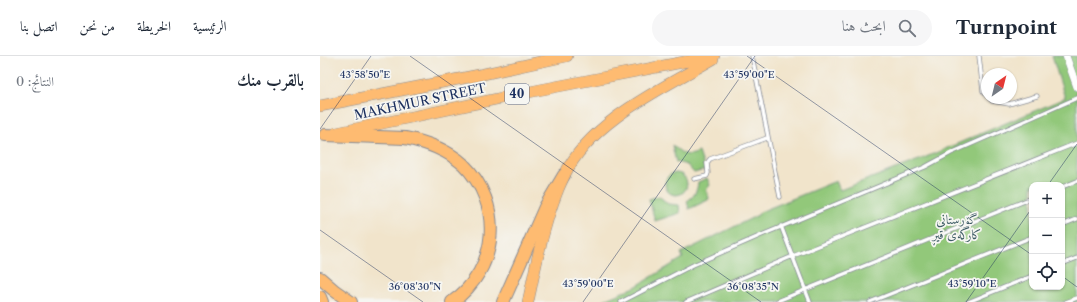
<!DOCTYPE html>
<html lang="ar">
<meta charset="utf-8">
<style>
body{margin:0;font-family:"Libre Caslon Text",Amiri,serif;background:#f6f6f7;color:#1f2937;direction:rtl}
.controls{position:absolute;right:12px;bottom:12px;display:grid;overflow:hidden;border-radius:8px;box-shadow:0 1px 3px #0004}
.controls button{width:36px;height:36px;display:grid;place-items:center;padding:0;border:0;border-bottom:1px solid #e0e1e3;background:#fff;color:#1f2937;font:20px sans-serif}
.compass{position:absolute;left:661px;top:12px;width:36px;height:36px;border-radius:50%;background:#fff;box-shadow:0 1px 3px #0004;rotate:35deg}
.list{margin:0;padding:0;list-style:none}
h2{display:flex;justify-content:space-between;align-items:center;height:52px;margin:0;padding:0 16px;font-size:17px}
h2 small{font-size:13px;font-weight:400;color:#747a83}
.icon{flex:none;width:22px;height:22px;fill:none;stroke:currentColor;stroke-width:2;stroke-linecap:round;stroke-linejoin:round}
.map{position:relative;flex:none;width:757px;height:246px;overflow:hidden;direction:ltr}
header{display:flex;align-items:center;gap:24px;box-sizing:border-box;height:56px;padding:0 20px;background:#fff;border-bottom:1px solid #e0e1e3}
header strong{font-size:19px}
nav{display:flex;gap:22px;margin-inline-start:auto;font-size:14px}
.search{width:280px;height:36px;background:#f6f6f7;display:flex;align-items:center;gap:10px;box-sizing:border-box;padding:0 14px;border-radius:22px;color:#747a83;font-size:15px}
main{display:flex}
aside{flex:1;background:#fff}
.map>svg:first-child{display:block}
</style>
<header>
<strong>Turnpoint</strong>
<div class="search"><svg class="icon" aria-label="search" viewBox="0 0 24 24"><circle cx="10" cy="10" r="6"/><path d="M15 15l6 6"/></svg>ابحث هنا</div>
<nav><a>الرئيسية</a><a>الخريطة</a><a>من نحن</a><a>اتصل بنا</a></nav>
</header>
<main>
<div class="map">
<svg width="757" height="246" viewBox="0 0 757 246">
<rect width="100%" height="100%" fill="#f6f6f2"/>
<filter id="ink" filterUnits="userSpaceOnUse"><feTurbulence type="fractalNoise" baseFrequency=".025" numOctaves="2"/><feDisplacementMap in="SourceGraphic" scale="8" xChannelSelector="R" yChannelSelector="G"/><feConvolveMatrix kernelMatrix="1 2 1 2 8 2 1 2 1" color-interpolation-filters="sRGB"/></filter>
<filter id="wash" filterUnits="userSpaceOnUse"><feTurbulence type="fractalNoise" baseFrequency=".012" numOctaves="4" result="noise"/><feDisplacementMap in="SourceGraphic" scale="16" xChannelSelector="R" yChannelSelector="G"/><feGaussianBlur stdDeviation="0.9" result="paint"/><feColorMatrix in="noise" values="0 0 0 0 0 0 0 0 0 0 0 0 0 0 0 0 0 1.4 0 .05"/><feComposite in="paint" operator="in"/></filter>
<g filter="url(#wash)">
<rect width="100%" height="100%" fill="#f1e4cb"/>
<!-- green -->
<path fill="#92c87a" stroke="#567c6c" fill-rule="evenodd" d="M 732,0 L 757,0 L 757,246 L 279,246 L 315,231 L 363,202 L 361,197 L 438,159 L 440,156 L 516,125 L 520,134 L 599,104 L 745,42 ZM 712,129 L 742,129 L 742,231 L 712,231 Z
M 352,89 C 362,97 366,102 379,96 L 385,114 L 374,117 L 367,109 L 356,106 Z
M345 128a11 11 0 1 1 22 0a11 11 0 1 1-22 0Z
M 387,122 L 390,129 L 386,134 L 389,142 L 388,144 L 369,153 L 367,145 C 375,140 377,135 378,126 Z
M 339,140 L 348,148 L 359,149 L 360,157 L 335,165 L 329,143 Z"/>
</g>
<g filter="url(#ink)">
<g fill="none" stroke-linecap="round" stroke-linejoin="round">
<!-- service casing -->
<g stroke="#868a94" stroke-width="5">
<path id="service" d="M 432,0 L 460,141
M 659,0 L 663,35 L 667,40
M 669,42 L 672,45 L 689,48 L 717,40
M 374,123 L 387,120 L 388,117 L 387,107 L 390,103 L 447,82
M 742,131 L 757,125
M 742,169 L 757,163
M 461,170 L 490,246
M 742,208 L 757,202
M 301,246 L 373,209 L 444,178 L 605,111 L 631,97 L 757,42
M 366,246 L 473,200 L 757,87
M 455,246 L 712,142
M 550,246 L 712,181
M 648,246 L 712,220
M 746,246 L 757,242"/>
</g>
<!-- minor casing -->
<g stroke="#868a94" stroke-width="8">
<path id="minor" d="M 746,0 L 757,31"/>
</g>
<!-- trunk casing -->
<g stroke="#868a94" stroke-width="12">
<path id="trunk" d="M 0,50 L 159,19 L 247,0
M 16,77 L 219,34 L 394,0
M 208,246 C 217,204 225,160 244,120 C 270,65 343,32 393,3"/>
</g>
<!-- motorway casing -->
<g stroke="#868a94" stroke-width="14">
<path id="motorway" d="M 5,79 L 85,82 C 106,86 127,94 143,108 C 184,148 179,213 132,246
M 0,222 L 15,235 L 31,246
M 0,241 L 2,246
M 183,246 L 225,151 L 244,119"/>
</g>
<!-- service -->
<use href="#service" stroke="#fff" stroke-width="3.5"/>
<!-- minor -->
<use href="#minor" stroke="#fff" stroke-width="7"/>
<!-- trunk -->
<use href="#trunk" stroke="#febb71" stroke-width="11"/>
<!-- motorway -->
<use href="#motorway" stroke="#febb71" stroke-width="12"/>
</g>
</g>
<!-- ticks -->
<path fill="none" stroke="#1b2f5e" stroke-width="1" stroke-opacity="0.45" d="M 90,0 L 441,246M 427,0 L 712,199M 0,73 L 51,0M 728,129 L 757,88M 0,174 L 103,246M 742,220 L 757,231M 263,246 L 435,0M 646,246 L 712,152"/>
<g text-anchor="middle" stroke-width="3.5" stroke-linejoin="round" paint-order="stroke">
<!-- shield labels -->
<rect fill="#f6f6f2" stroke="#5d6b8a" stroke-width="1" x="185" y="28" width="24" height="20" rx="3"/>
<g font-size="12" font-weight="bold" fill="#1b2f5e">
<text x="197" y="42">40</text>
</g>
<!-- street labels -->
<g font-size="13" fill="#1b2f5e" stroke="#f6f6f2">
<text transform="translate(100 45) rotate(-12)" y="5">MAKHMUR STREET</text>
</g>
<!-- park labels -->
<g font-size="13" fill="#3f5d66" stroke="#f6f6f2">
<text x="637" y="168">گۆڕستانی<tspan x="637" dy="15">کارگەی قیڕ</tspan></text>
</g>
</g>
<g font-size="10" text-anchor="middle" fill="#1b2f5e" stroke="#f6f6f2" stroke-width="3.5" stroke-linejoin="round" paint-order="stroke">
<text x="45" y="22">43°58'50"E</text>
<text x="429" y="22">43°59'00"E</text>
<text x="268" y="231">43°59'00"E</text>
<text x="652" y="231">43°59'10"E</text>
<text x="95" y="234">36°08'30"N</text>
<text x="433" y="234">36°08'35"N</text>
</g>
</svg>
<div class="controls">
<button>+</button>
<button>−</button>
<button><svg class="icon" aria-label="locate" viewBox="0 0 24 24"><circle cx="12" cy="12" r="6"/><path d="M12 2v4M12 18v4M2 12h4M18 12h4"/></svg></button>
</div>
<svg class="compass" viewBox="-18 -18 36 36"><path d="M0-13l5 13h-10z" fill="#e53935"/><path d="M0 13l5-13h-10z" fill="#747a83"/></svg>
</div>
<aside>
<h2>بالقرب منك<small>النتائج: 0</small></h2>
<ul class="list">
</ul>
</aside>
</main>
